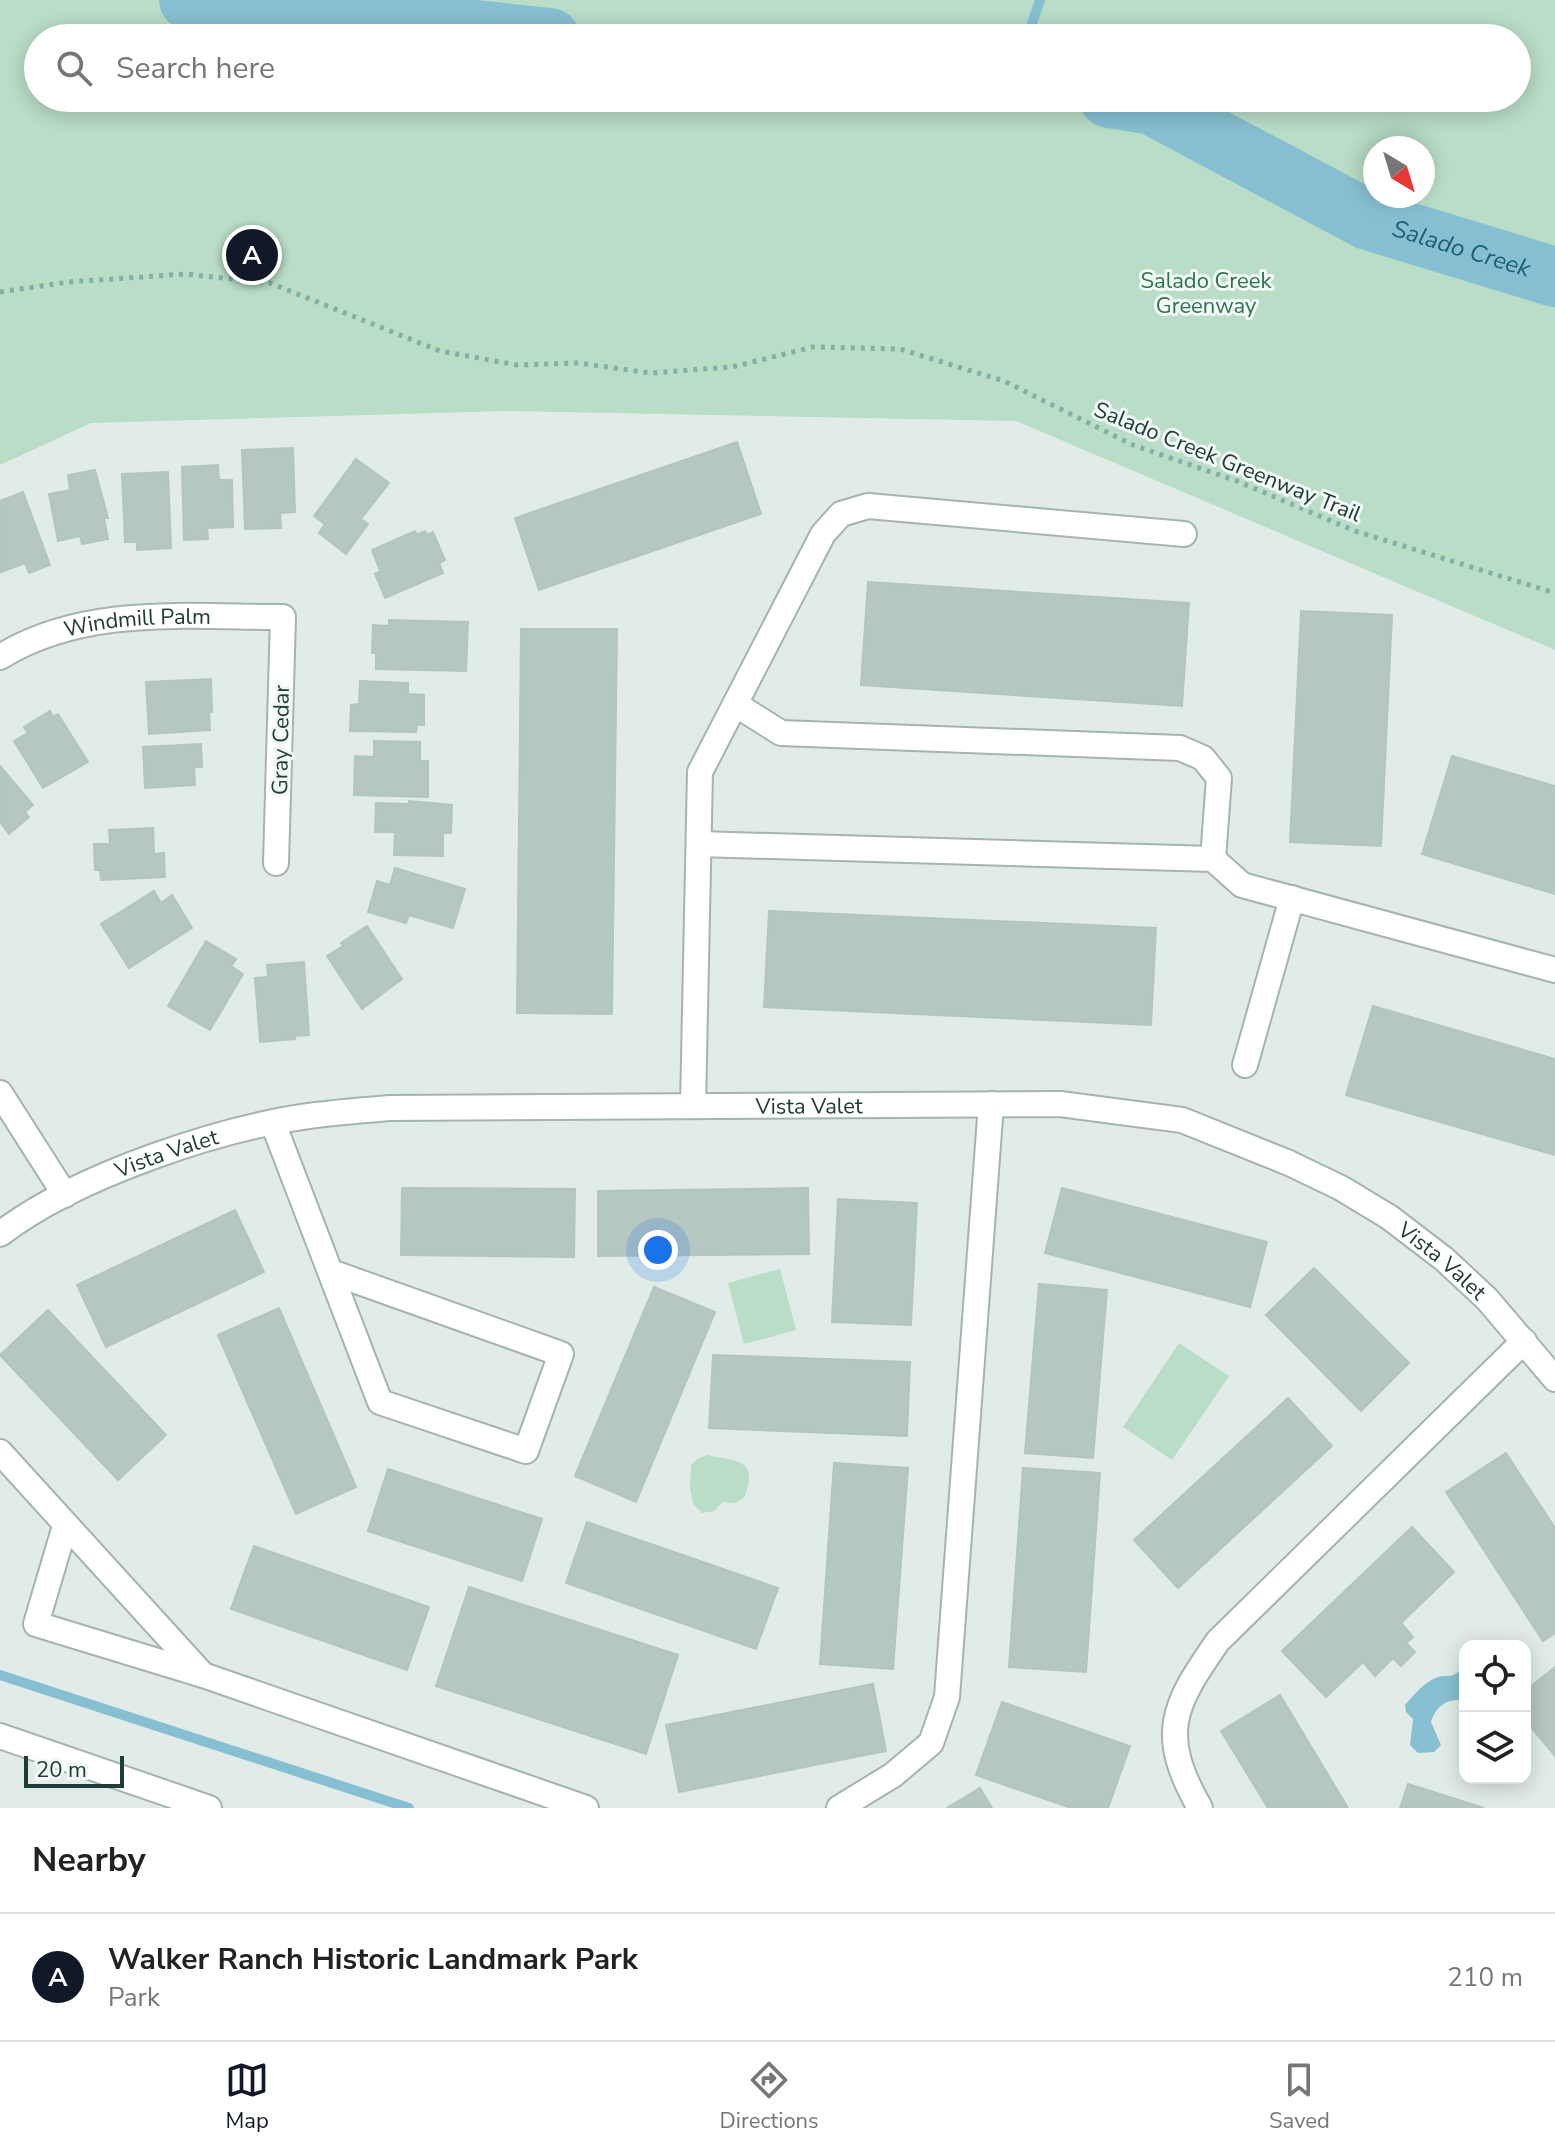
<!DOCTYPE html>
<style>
body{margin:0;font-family:"Nunito Sans",sans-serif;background:#f2f2f2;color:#222}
.controls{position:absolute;right:24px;bottom:24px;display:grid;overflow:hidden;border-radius:16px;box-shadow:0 4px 20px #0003}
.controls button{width:72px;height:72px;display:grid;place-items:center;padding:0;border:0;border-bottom:2px solid #e0e0e0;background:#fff;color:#222;font:40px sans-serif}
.compass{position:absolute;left:1363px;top:136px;width:72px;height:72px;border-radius:50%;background:#fff;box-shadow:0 4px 20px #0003;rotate:142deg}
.scale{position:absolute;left:24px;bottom:20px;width:100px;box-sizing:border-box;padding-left:8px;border:4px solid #213c38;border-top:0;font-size:22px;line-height:28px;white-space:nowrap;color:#213c38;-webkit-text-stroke:6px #f1f8f5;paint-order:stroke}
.you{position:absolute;left:658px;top:1250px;width:28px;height:28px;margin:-20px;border:6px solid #fff;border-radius:50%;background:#1a73e8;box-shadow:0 0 0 12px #1a73e833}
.badge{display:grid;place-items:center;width:52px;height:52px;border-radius:50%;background:#111827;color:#fff;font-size:26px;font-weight:700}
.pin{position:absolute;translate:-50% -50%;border:4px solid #fff;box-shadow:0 2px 8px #0006}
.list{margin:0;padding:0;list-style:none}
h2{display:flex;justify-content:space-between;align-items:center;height:104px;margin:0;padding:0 32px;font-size:34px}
h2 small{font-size:26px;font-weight:400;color:#767676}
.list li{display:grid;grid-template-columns:52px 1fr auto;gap:24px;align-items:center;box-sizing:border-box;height:128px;padding:0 32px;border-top:2px solid #e0e0e0}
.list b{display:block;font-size:30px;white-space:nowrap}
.list p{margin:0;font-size:26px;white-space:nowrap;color:#767676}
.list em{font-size:26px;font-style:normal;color:#767676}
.icon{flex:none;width:44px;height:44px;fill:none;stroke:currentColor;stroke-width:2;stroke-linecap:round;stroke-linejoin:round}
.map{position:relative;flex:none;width:1555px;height:1808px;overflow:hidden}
.search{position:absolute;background:#fff;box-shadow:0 4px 20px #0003;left:24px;right:24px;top:24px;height:88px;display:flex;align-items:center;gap:20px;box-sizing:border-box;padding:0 28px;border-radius:44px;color:#767676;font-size:30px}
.sheet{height:232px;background:#fff}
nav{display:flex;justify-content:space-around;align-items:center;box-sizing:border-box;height:112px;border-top:2px solid #e0e0e0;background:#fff;font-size:22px;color:#767676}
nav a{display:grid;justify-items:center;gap:4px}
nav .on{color:#111827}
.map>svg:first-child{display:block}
</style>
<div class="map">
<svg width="1555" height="1808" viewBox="0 0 1555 1808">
<rect width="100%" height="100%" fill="#e1ece8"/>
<!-- green -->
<path fill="#b9ddc6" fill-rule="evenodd" d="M 0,0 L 1555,0 L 1555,650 L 1016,421 L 508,411 L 91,423 L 0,465 ZM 1517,38 L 1517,98 L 38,98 L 38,38 ZM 1375,148 L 1423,148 L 1423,196 L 1375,196 Z
M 780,1269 L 796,1330 L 744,1344 L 728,1283 Z
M 1179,1343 L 1229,1376 L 1172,1460 L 1123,1427 Z
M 707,1455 C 739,1462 759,1459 744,1498 L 735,1503 L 723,1502 L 714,1511 L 702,1513 L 693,1504 L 690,1488 L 691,1465 L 697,1459 Z"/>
<!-- water -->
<path fill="#87bfd2" d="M 1458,1672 L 1465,1673 L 1465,1701 C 1448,1697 1436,1706 1431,1722 L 1441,1745 L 1434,1752 L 1418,1753 L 1410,1745 L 1413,1719 L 1406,1712 L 1405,1705 C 1414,1695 1425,1681 1438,1677 C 1447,1674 1450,1679 1458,1672 Z"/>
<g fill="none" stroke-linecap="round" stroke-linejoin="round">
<!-- stream -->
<path stroke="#87bfd2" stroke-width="10" d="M 1027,38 L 1040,0
M 0,1675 L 409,1808"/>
<!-- river -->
<g stroke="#87bfd2" stroke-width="60">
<path d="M 189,0 L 550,38"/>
<path id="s1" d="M 1109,98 L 1152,105 L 1368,220 L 1555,277"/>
</g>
</g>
<!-- building -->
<path fill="#b6c6c1" stroke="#b3c5c0" stroke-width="2" d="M 737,442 L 761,514 L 539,590 L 515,518 Z
M 293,448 L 295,512 L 280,513 L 281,528 L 245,529 L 242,450 Z
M 356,459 L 389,483 L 361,519 L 368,524 L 346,554 L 319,533 L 325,524 L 314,516 Z
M 218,465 L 219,480 L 232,480 L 233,527 L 207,528 L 208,539 L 184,540 L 182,467 Z
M 95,470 L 108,518 L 104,518 L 108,539 L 82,544 L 80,536 L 58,541 L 49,494 L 70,490 L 68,475 Z
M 168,472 L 171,548 L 137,550 L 137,542 L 125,542 L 122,474 Z
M 23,492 L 50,565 L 29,573 L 25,563 L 1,572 L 0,501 Z
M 415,531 L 417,535 L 425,531 L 427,535 L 433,532 L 445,560 L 439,563 L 443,573 L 385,598 L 375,574 L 380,571 L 372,550 Z
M 868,582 L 1189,603 L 1182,706 L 861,685 Z
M 1301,611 L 1392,615 L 1381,846 L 1290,842 Z
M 389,620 L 468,622 L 466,671 L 376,669 L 376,653 L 372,653 L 373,625 L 389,626 Z
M 521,629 L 617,629 L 612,1014 L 517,1013 Z
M 211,679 L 212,712 L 209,712 L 210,730 L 149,734 L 146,682 Z
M 360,681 L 408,683 L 408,694 L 424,695 L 424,725 L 417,725 L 416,732 L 350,731 L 351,705 L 359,704 Z
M 50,711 L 53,717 L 58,714 L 88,762 L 43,788 L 14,741 L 28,733 L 24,727 Z
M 374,741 L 420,742 L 420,761 L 428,761 L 428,797 L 354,795 L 355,756 L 374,757 Z
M 201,744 L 202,767 L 194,767 L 195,785 L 145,788 L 143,747 Z
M 1452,756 L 1555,786 L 1555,894 L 1422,854 Z
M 0,766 L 33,805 L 25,812 L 29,817 L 9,834 L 0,822 Z
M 409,801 L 452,805 L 451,833 L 443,833 L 443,856 L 394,855 L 395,832 L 375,832 L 376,803 L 409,804 Z
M 153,828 L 154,854 L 164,853 L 165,877 L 101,880 L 100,870 L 95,870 L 94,844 L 110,844 L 109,830 Z
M 395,868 L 465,889 L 453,928 L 409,915 L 406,923 L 368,912 L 377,881 L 390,885 Z
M 154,891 L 161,903 L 172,895 L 192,928 L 129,968 L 101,924 Z
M 769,911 L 1156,928 L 1151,1025 L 764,1007 Z
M 367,926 L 402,979 L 362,1009 L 327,956 L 343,946 L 341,943 Z
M 206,941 L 236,959 L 231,966 L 243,974 L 210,1030 L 168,1006 Z
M 304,962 L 309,1035 L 294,1036 L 295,1039 L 260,1042 L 255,978 L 268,977 L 267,965 Z
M 1373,1006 L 1555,1059 L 1555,1155 L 1346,1095 Z
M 402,1188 L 575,1189 L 574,1257 L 401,1255 Z
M 808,1188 L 809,1254 L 598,1256 L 598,1191 Z
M 1062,1188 L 1267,1242 L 1250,1307 L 1045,1253 Z
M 838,1199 L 917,1203 L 911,1325 L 832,1322 Z
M 235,1210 L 264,1272 L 106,1347 L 77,1285 Z
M 1314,1268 L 1409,1363 L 1361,1411 L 1266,1315 Z
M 1039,1284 L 1107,1290 L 1093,1458 L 1025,1453 Z
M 654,1287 L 715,1312 L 636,1502 L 575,1476 Z
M 279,1308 L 356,1487 L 296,1514 L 218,1335 Z
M 48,1310 L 166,1435 L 118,1480 L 0,1355 Z
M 713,1355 L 910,1362 L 907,1436 L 709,1428 Z
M 1288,1398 L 1332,1446 L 1178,1588 L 1134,1540 Z
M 1506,1453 L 1555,1528 L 1555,1633 L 1543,1641 L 1446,1492 Z
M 834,1463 L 908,1468 L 893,1669 L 820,1664 Z
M 1023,1468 L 1100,1473 L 1086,1672 L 1009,1667 Z
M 388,1469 L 542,1519 L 522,1581 L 368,1531 Z
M 587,1522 L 778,1588 L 756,1649 L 566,1583 Z
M 1412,1527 L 1454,1572 L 1401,1623 L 1413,1637 L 1406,1643 L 1415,1652 L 1401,1666 L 1393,1658 L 1375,1676 L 1363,1662 L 1326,1697 L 1282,1651 Z
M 254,1546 L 429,1607 L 407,1670 L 231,1609 Z
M 469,1587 L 678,1655 L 646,1754 L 436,1686 Z
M 1555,1667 L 1555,1756 L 1525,1720 L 1525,1691 Z
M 873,1684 L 886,1751 L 679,1792 L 666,1725 Z
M 1280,1695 L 1348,1808 L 1268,1808 L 1221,1731 Z
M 1002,1702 L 1130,1746 L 1108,1808 L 1071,1808 L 976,1775 Z
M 1408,1784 L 1484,1808 L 1400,1808 Z
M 980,1788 L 992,1808 L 947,1808 Z"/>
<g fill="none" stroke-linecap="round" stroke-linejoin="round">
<!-- minor casing -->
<g stroke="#a4b4b0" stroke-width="28">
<g id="minor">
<path id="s2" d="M 0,657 C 84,605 188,617 283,617 L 276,863"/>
<path d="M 735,704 L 781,733 L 1180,748 L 1203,758 L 1219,778 L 1213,859"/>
<path d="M 699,844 L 1213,859 L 1242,885 L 1555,970"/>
<path d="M 1245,1065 L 1292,898"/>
<path d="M 0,1093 L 65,1195"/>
<path d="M 693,1106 L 700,772 L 823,534 L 841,514 L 868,506 L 1184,534"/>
<path d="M 273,1123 L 380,1402 L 526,1451 L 561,1354 L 331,1272"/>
<path id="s3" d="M 0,1234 C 76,1176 221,1127 316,1115 C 340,1112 365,1110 389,1108 L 1060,1104 L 1182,1120 L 1289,1163 L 1341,1188 L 1389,1217 L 1444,1259 L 1487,1299 L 1555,1379"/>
<path d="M 0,1452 L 203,1675 L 586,1808"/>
<path d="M 65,1526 L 36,1624 L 203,1675"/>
<path d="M 0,1736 L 209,1808"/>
<path d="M 839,1808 L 893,1775 L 931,1743 L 947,1697 L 991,1104"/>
<path d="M 1200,1808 C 1158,1734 1172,1707 1218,1641 L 1524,1341"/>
</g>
</g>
<!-- path -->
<path stroke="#80b0a6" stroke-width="5" stroke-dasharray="4 6" stroke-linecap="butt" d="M 0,292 L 69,282 L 185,274 L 270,283 L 440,351 L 517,365 L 579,363 L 650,373 L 732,367 L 813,347 L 900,349 L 1004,381 L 1133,445 L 1237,481 L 1355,531 L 1555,593"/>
<!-- minor -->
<use href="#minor" stroke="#fff" stroke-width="24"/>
</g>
<g text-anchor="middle" stroke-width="6" stroke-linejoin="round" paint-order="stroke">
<!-- park labels -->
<g font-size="22" fill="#2a744e" stroke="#f1f8f5">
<text x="1206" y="288">Salado Creek<tspan x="1206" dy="25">Greenway</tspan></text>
</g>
<!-- street labels -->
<g font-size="22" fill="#213c38" stroke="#f1f8f5">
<text transform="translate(1228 461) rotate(22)" y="8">Salado Creek Greenway Trail</text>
<text dy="8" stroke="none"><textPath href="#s2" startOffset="144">Windmill Palm</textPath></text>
<text transform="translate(280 740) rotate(-89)" y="8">Gray Cedar</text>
<text dy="8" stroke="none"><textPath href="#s3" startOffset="834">Vista Valet</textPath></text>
<text dy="8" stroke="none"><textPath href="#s3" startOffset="186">Vista Valet</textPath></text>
<text dy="8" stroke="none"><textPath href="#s3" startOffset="1506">Vista Valet</textPath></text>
</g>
<!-- water labels -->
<g font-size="24" font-style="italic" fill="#1a6079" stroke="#f1f8f5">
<text dy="8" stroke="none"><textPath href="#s1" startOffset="386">Salado Creek</textPath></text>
</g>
</g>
</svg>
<div class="controls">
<button><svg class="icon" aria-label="locate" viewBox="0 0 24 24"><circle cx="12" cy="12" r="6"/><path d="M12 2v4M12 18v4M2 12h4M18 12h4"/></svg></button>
<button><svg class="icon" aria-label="layers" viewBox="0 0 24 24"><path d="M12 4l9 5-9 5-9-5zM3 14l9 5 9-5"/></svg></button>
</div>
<svg class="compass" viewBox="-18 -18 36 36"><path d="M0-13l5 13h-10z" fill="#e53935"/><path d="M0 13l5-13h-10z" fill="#767676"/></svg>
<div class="scale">20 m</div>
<div class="you"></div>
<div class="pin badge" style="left:252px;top:255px">A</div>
<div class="search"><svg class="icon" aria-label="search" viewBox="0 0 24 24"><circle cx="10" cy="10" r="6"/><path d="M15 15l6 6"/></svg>Search here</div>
</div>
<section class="sheet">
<h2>Nearby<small></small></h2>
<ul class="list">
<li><span class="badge">A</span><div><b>Walker Ranch Historic Landmark Park</b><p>Park</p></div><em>210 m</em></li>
</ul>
</section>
<nav>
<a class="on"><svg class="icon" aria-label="map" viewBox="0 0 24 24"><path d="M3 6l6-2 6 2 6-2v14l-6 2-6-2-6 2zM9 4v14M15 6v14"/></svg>Map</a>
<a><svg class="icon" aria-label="directions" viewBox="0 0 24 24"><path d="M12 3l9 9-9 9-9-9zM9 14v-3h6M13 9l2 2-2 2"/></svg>Directions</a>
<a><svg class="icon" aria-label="saved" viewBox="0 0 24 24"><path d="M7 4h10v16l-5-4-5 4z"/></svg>Saved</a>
</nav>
